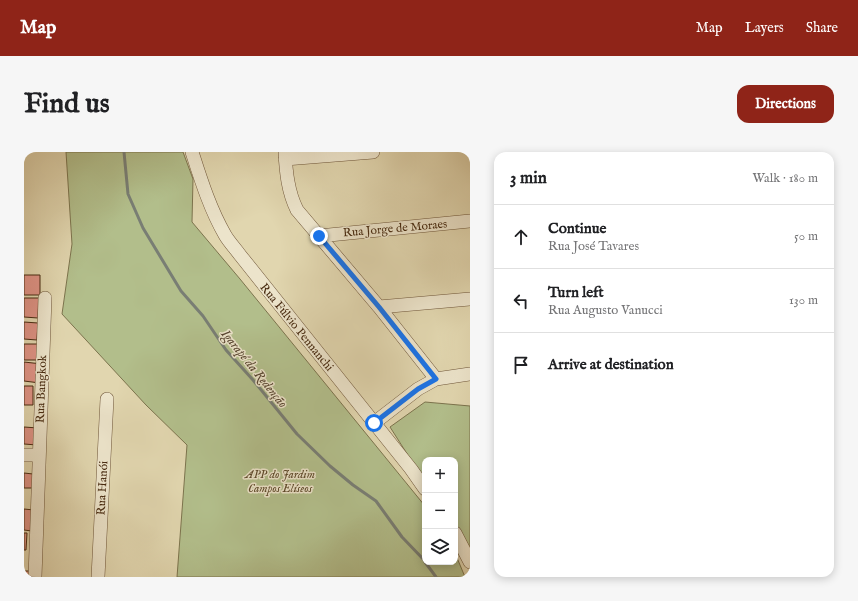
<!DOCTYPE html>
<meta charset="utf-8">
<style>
body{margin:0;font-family:"IM FELL English",serif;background:#f6f6f6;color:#202124}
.controls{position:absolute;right:12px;bottom:12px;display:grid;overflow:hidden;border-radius:8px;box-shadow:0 2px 10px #0003}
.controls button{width:36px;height:36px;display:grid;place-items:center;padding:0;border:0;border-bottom:1px solid #e0e0e0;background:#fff;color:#202124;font:20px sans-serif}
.stop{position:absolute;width:12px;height:12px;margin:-9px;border:3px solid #1a73e8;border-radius:50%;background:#fff}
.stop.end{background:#1a73e8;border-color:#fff;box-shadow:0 1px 4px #0008}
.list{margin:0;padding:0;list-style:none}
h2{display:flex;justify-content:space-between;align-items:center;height:52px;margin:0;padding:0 16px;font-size:17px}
h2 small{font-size:13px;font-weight:400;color:#757577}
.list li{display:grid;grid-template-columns:26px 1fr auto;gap:12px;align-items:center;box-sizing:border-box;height:64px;padding:0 16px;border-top:1px solid #e0e0e0}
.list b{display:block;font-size:15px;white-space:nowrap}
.list p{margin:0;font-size:13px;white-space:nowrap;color:#757577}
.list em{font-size:13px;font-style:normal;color:#757577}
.icon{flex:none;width:22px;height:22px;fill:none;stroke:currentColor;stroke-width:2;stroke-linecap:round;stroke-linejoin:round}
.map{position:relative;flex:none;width:446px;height:425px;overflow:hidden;border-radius:12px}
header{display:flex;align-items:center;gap:24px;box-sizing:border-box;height:56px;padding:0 20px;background:#8f2418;color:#fff}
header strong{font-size:19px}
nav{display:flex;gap:22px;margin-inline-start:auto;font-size:14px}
.intro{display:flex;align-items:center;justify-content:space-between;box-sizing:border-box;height:96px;padding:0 24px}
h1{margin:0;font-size:28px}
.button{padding:10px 18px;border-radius:12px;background:#8f2418;color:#fff;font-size:14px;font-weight:700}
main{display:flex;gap:24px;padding:0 24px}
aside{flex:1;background:#fff;border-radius:12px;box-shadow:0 2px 10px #0003}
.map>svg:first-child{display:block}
</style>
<header>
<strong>Map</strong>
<nav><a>Map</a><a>Layers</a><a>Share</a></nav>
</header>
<div class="intro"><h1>Find us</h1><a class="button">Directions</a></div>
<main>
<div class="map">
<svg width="446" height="425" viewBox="0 0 446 425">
<rect width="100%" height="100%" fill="#e1d6af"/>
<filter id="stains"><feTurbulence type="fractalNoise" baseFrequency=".005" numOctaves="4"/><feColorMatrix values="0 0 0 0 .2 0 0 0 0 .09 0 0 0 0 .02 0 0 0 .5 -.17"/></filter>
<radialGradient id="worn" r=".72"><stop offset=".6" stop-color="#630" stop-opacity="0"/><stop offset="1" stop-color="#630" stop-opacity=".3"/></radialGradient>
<!-- green -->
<path fill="#b2be8b" stroke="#7c744e" d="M 42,0 L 159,0 L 169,27 L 168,70 L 216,127 L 401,354 L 401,410 L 431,410 L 431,401 L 441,425 L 153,425 L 163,293 L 122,253 L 38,162 L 48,92 Z
M 401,250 L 446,254 L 446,400 L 431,376 L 431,308 L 401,308 L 401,330 L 366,275 Z"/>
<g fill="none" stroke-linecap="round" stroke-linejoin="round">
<!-- stream -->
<path stroke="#797e74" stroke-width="3" d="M 100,0 L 104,42 L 119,76 L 157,139 L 179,164 L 202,198 L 229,228 L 273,282 L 306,314 L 329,333 L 352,349 L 378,385 L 401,409
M 401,410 L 412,425"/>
</g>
<!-- building -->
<path fill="#de9285" stroke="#472a10" d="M 0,123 L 16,123 L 16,143 L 0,143 Z
M 0,146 L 15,146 L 14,166 L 0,165 Z
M 0,170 L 14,171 L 13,188 L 0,187 Z
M 0,192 L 15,192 L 16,208 L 0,208 Z
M 0,210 L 18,212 L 16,231 L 0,229 Z
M 0,234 L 9,234 L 9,253 L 0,253 Z
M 0,275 L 14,276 L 13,293 L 0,292 Z
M 0,321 L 9,322 L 9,336 L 0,336 Z
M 0,357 L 10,358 L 8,379 L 0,378 Z
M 0,381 L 3,381 L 2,398 L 0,398 Z
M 0,419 L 8,419 L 8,425 L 0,425 Z"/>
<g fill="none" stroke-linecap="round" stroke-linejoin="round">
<!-- minor casing -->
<g stroke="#6e5538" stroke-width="14">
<path id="minor" d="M 168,0 C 177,28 186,57 201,83 C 205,90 211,96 216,103 L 387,317 L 401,337
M 261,0 C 262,20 264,40 273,58 L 355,155 L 412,227
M 261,7 L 349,0
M 295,84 L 446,69
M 355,155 L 446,147
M 350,271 L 394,237 L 412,227 L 446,222
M 0,303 L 15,303
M 431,381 L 446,410
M 11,425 L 21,146
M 74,425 L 83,247"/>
</g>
<!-- minor -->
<use href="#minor" stroke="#ece4cb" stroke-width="13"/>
</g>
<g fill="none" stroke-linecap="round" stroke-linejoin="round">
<!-- route -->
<path stroke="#1a73e8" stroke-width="5" d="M 295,84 L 355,155 L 412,227 L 394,237 L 350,271"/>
</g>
<g text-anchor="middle" stroke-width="3" stroke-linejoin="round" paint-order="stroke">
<!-- street labels -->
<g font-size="12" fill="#472a10" stroke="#ece4cb">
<text transform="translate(371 76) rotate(-5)" y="4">Rua Jorge de Moraes</text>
<text transform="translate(273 175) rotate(51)" y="4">Rua Fúlvio Pennanchi</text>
<text transform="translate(17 237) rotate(-88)" y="4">Rua Bangkok</text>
<text transform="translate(78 336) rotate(-87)" y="4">Rua Hanói</text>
</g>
<!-- park labels -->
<g font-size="12" font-style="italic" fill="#5c4829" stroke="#ece4cb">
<text x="256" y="326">APP do Jardim<tspan x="256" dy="14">Campos Elíseos</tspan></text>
</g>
<!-- water labels -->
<g font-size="13" font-style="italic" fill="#584631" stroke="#ece4cb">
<text transform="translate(231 216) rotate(51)" y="5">Igarapé da Redenção</text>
</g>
</g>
<rect width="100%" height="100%" filter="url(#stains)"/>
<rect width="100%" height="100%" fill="url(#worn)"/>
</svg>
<div class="controls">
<button>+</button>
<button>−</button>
<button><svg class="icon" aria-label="layers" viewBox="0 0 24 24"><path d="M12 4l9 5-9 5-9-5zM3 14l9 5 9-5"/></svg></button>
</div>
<div class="stop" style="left:350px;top:271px"></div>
<div class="stop end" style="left:295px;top:84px"></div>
</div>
<aside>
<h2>3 min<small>Walk · 180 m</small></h2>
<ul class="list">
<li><svg class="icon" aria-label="ahead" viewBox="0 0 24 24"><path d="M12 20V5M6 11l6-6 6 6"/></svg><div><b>Continue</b><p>Rua José Tavares</p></div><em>50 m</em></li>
<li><svg class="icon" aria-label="left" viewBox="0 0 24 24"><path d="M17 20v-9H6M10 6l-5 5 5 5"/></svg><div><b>Turn left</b><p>Rua Augusto Vanucci</p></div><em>130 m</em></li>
<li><svg class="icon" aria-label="arrive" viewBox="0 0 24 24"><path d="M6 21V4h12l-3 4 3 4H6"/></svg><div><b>Arrive at destination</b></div></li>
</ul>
</aside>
</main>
